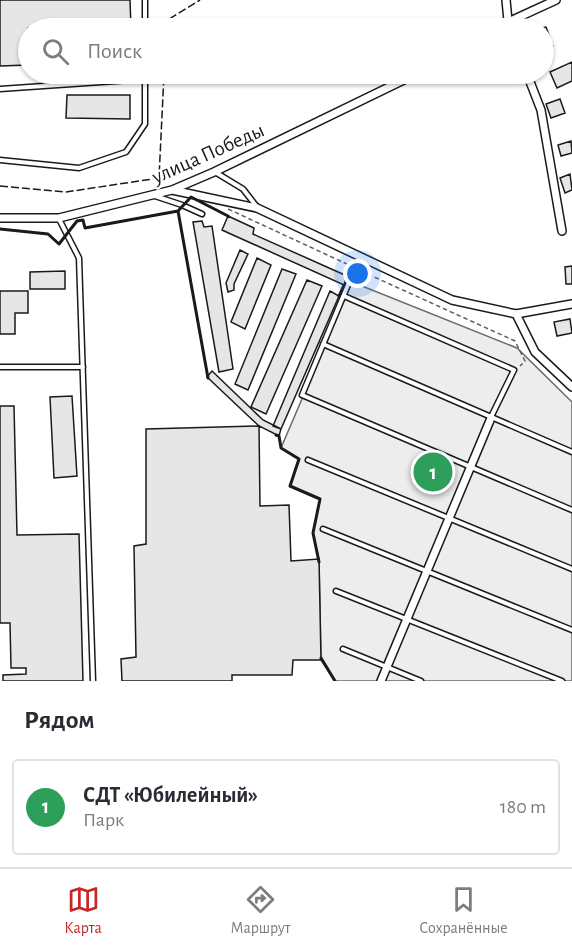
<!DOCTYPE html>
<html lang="ru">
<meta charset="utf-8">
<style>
body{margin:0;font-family:"Alegreya Sans",sans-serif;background:#f7f7f7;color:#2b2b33}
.you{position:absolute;left:358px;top:274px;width:21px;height:21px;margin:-15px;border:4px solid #fff;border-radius:50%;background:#1a73e8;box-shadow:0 0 0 9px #1a73e833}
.badge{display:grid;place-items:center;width:39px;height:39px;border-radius:50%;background:#c62828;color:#fff;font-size:20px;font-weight:700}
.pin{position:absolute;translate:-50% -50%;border:3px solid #fff;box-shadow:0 2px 6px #0006}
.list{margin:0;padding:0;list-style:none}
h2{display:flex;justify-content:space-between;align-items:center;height:78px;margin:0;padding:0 24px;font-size:26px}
h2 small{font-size:20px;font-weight:400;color:#7c7c81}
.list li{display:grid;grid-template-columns:39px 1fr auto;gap:18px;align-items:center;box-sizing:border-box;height:96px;margin:0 12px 12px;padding:0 12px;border:2px solid #e1e1e2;border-radius:6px}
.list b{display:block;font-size:22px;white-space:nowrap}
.list p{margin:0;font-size:20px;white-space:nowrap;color:#7c7c81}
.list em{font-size:20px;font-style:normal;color:#7c7c81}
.icon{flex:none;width:33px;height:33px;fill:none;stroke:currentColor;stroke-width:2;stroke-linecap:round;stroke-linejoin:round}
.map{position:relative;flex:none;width:572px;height:681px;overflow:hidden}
.search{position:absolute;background:#fff;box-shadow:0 2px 4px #0004;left:18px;right:18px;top:18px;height:66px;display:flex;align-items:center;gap:15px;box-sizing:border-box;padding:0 21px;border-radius:33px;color:#7c7c81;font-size:22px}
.sheet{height:186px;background:#fff}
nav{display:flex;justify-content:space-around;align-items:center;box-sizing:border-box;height:84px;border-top:2px solid #e1e1e2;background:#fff;font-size:16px;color:#7c7c81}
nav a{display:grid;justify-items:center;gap:3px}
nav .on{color:#c62828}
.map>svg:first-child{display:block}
</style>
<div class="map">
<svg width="572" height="681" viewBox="0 0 572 681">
<rect width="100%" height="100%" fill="#fff"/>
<!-- built -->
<path fill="#ededed" stroke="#6a6a6a" stroke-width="1.5" d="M 352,282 L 517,348 L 572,402 L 572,681 L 335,681 L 321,660 L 319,559 L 313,533 L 320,499 L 290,486 L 299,459 L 281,448 Z"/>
<!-- building -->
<path fill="#e6e6e6" stroke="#1a1a1a" stroke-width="1.5" d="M 0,0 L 130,0 L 131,28 L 28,28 L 28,65 L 0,66 Z
M 546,27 L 553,46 L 544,50 L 544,28 L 541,28 Z
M 572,62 L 572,81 L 557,88 L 550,72 Z
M 67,95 L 130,95 L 130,119 L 66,118 Z
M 560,99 L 565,113 L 551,118 L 546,104 Z
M 571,141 L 572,153 L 561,156 L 558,145 Z
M 570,174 L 572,190 L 565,193 L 560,178 Z
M 228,216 L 254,228 L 253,234 L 347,276 L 344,285 L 222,230 Z
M 202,221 L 204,227 L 212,226 L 233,369 L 219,372 L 193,222 Z
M 240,250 L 248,254 L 234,284 L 234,290 L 228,292 L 226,283 Z
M 257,258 L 271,265 L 245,329 L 231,322 Z
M 572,266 L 572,284 L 566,284 L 565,267 Z
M 282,269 L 296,274 L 248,390 L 235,384 Z
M 65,271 L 65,289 L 30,289 L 30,272 Z
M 307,280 L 322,286 L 266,414 L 251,407 Z
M 0,291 L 28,291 L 28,313 L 15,313 L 15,334 L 0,334 Z
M 330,291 L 339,296 L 281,429 L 273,426 Z
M 570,319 L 572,333 L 557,336 L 554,322 Z
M 212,371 L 263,420 L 281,429 L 279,436 L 259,426 L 207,377 Z
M 72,396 L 77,476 L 54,478 L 50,397 Z
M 0,406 L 14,406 L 17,535 L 79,534 L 83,681 L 3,681 L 3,675 L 26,674 L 26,668 L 11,668 L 10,623 L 0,623 Z
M 259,426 L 260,506 L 289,505 L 291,561 L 319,559 L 321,660 L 293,660 L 292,675 L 232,675 L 232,681 L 122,681 L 121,659 L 136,657 L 134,546 L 146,544 L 146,429 Z"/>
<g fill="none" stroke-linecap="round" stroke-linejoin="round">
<!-- service casing -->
<g stroke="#1a1a1a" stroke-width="7">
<path id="service" d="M 145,0 L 145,28
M 0,89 L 145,79
M 0,160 L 79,168 L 126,152 L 145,124 L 145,74
M 215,172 L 243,189 L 257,207
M 155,196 L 182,205 L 202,214
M 59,219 L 79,258 L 93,681
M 355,268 L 302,395 L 572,510
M 344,296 L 514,370 L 491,417
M 323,344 L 572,452
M 0,367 L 83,367
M 308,460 L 572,569
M 323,529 L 572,630
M 336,591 L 562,681
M 343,649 L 421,681"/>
</g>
<!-- minor casing -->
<g stroke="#1a1a1a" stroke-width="10">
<path id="minor" d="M 506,0 L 508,21
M 495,28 L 556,0
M 527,74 L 541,110 L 562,231
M 172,190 L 257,208 L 452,300 L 516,314 L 572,304
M 0,218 L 59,218 L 172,190 L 214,172 L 416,74
M 516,314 L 535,352 L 572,387
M 381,681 L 491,418"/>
</g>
<!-- path -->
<path stroke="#5f5f5f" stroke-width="1.5" stroke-dasharray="4.5 3" stroke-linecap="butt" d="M 228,209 L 349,265
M 361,271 L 515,341 L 525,361 L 520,366"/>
<!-- service -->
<use href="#service" stroke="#fff" stroke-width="4"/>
<!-- minor -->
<use href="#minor" stroke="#fff" stroke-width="7"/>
<!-- fence -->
<path stroke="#1a1a1a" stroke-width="1.5" stroke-dasharray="8 3" stroke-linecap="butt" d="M 166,28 L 166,21 L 200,0
M 0,186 L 66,192 L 159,178 L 164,74"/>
<!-- wall -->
<path stroke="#1a1a1a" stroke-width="3" d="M 178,211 L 191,197 L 228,216
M 0,229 L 48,234 L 59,244 L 77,221 L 83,220 L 85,228 L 178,211 L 208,378
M 339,296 L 344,285
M 276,435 L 279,436 L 281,448 L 299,459 L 290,486 L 320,499 L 313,533 L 319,562
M 321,658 L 335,681"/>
</g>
<g text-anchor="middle" stroke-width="4.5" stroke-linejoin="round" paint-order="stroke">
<!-- street labels -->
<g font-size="21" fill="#1a1a1a" stroke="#fff">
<text transform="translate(208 153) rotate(-24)" y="7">улица Победы</text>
</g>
</g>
</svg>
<div class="you"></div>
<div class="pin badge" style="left:433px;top:472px;background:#2e9e5b">1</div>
<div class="search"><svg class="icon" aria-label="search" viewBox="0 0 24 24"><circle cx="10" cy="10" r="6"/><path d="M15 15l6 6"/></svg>Поиск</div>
</div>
<section class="sheet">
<h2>Рядом<small></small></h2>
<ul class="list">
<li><span class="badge" style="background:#2e9e5b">1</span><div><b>СДТ «Юбилейный»</b><p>Парк</p></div><em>180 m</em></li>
</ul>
</section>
<nav>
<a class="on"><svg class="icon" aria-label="map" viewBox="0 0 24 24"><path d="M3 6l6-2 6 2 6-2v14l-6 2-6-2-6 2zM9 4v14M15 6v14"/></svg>Карта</a>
<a><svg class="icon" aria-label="directions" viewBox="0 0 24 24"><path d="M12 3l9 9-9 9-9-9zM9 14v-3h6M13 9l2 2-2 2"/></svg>Маршрут</a>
<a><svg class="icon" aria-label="saved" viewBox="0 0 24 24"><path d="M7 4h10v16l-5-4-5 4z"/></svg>Сохранённые</a>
</nav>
